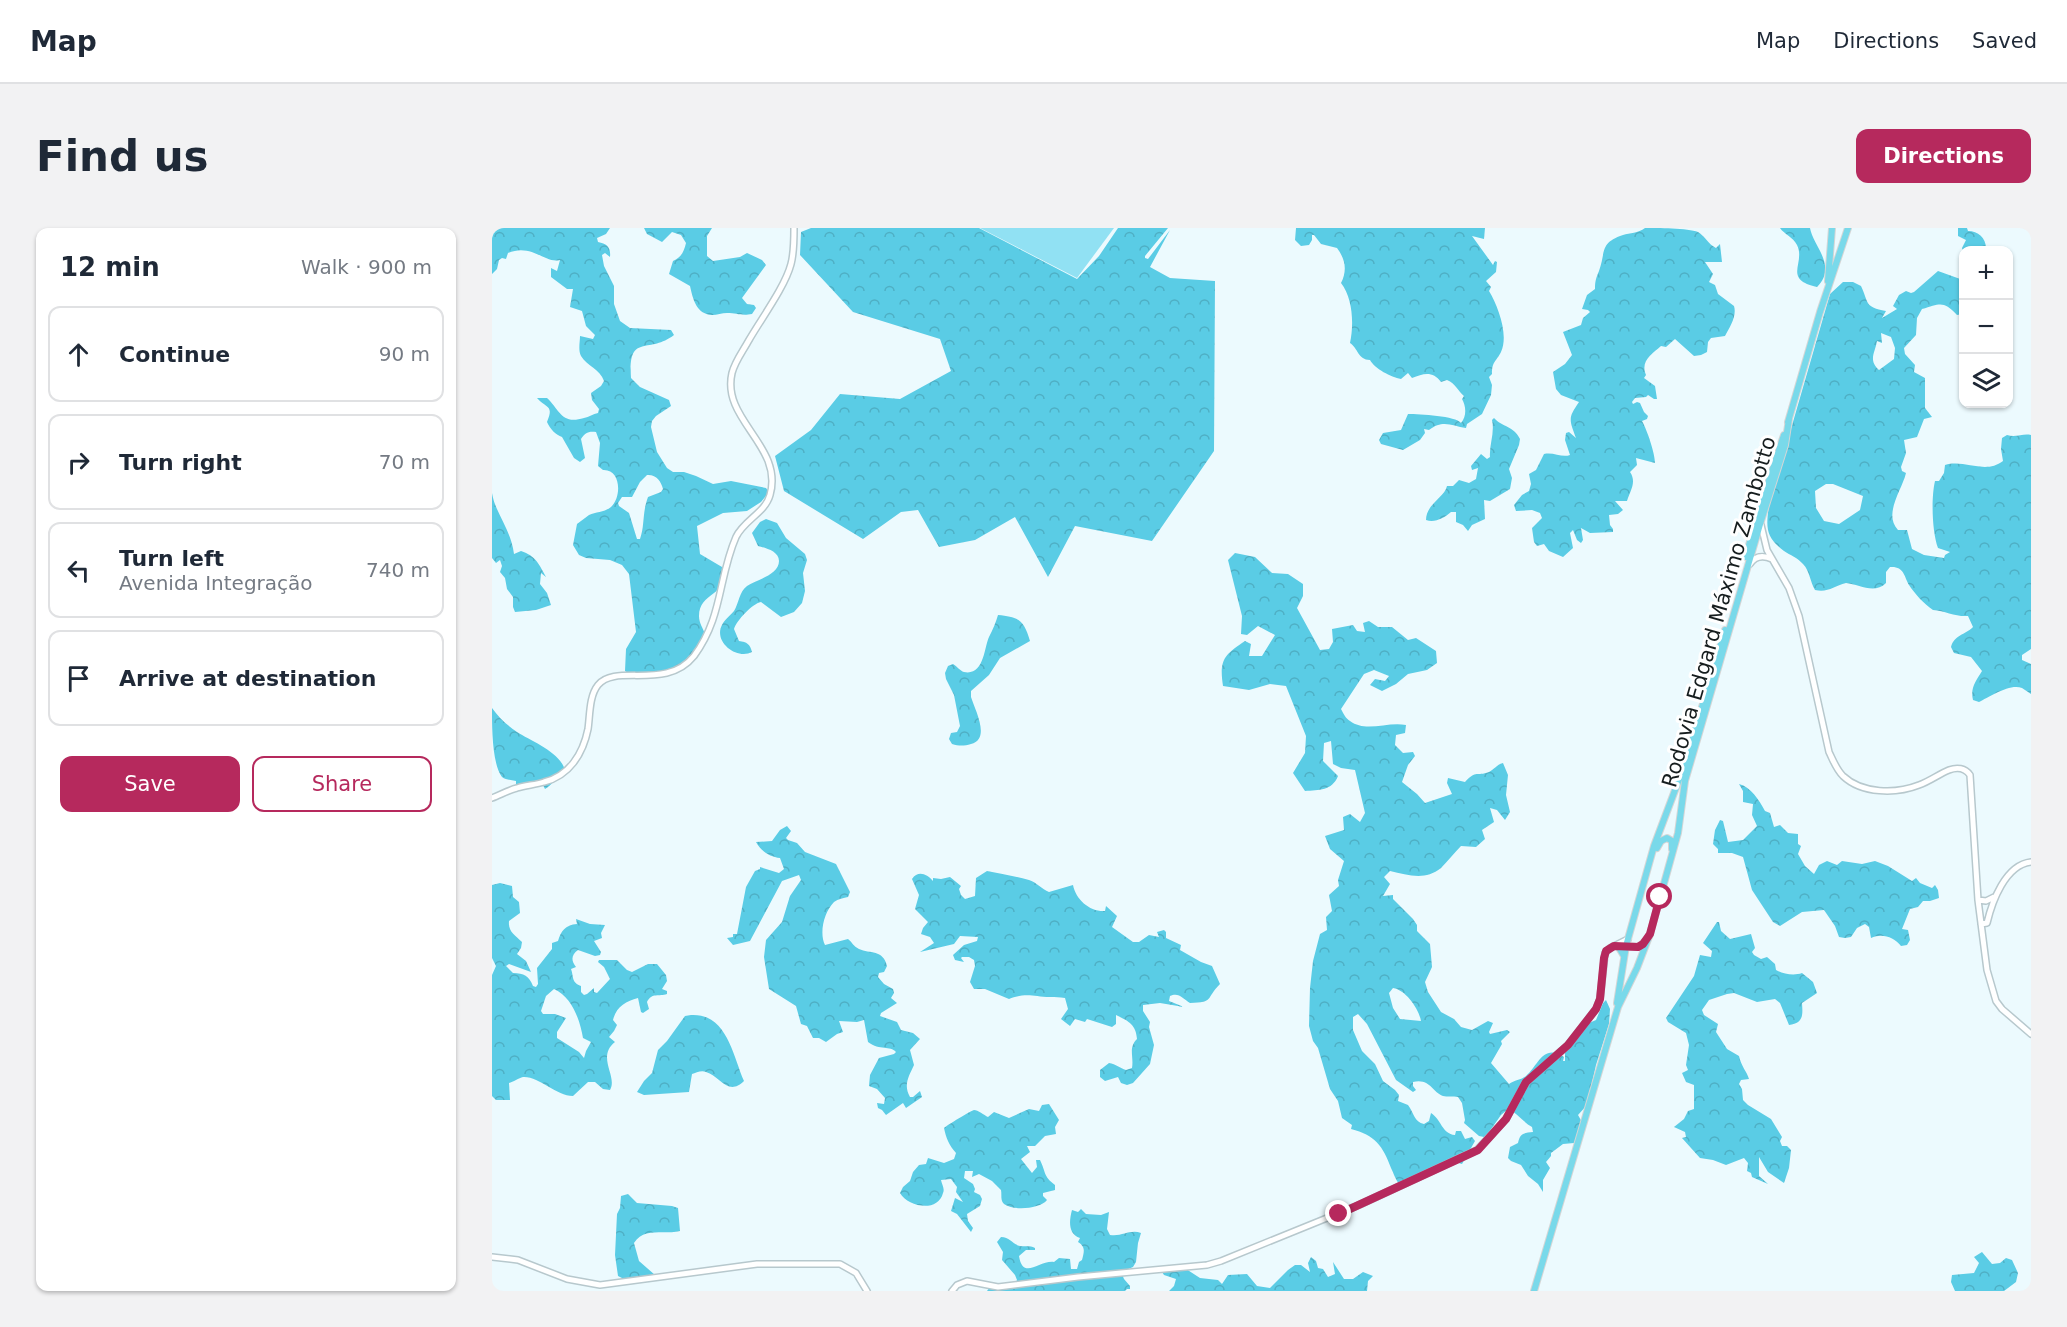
<!DOCTYPE html>
<meta charset="utf-8">
<style>
body{margin:0;font-family:"DejaVu Sans",sans-serif;background:#f2f2f3;color:#1f2937}
.controls{position:absolute;right:18px;top:18px;display:grid;overflow:hidden;border-radius:12px;box-shadow:0 2px 4px #0004}
.controls button{width:54px;height:54px;display:grid;place-items:center;padding:0;border:0;border-bottom:2px solid #e0e1e3;background:#fff;color:#1f2937;font:30px sans-serif}
.stop{position:absolute;width:18px;height:18px;margin:-14px;border:4px solid #b6295d;border-radius:50%;background:#fff}
.stop.end{background:#b6295d;border-color:#fff;box-shadow:0 2px 6px #0008}
.list{margin:0;padding:0;list-style:none}
h2{display:flex;justify-content:space-between;align-items:center;height:78px;margin:0;padding:0 24px;font-size:26px}
h2 small{font-size:20px;font-weight:400;color:#747a83}
.list li{display:grid;grid-template-columns:39px 1fr auto;gap:18px;align-items:center;box-sizing:border-box;height:96px;margin:0 12px 12px;padding:0 12px;border:2px solid #e0e1e3;border-radius:12px}
.list b{display:block;font-size:22px;white-space:nowrap}
.list p{margin:0;font-size:20px;white-space:nowrap;color:#747a83}
.list em{font-size:20px;font-style:normal;color:#747a83}
.actions{display:flex;gap:12px;padding:18px 24px}
.actions a{flex:1;padding:14px 0;border:2px solid #b6295d;border-radius:12px;text-align:center;font-size:21px;color:#b6295d}
.actions .main{background:#b6295d;color:#fff}
.icon{flex:none;width:33px;height:33px;fill:none;stroke:currentColor;stroke-width:2;stroke-linecap:round;stroke-linejoin:round}
.map{position:relative;flex:none;width:1539px;height:1063px;overflow:hidden;border-radius:12px}
header{display:flex;align-items:center;gap:36px;box-sizing:border-box;height:84px;padding:0 30px;background:#fff;border-bottom:2px solid #e0e1e3}
header strong{font-size:28px}
nav{display:flex;gap:33px;margin-inline-start:auto;font-size:21px}
.intro{display:flex;align-items:center;justify-content:space-between;box-sizing:border-box;height:144px;padding:0 36px}
h1{margin:0;font-size:42px}
.button{padding:15px 27px;border-radius:12px;background:#b6295d;color:#fff;font-size:21px;font-weight:700}
main{display:flex;gap:36px;padding:0 36px}
aside{flex:1;background:#fff;border-radius:12px;box-shadow:0 2px 4px #0004}
.map>svg:first-child{display:block}
</style>
<header>
<strong>Map</strong>
<nav><a>Map</a><a>Directions</a><a>Saved</a></nav>
</header>
<div class="intro"><h1>Find us</h1><a class="button">Directions</a></div>
<main>
<aside>
<h2>12 min<small>Walk · 900 m</small></h2>
<ul class="list">
<li><svg class="icon" aria-label="ahead" viewBox="0 0 24 24"><path d="M12 20V5M6 11l6-6 6 6"/></svg><div><b>Continue</b></div><em>90 m</em></li>
<li><svg class="icon" aria-label="right" viewBox="0 0 24 24"><path d="M7 20v-9h11M14 6l5 5-5 5"/></svg><div><b>Turn right</b></div><em>70 m</em></li>
<li><svg class="icon" aria-label="left" viewBox="0 0 24 24"><path d="M17 20v-9H6M10 6l-5 5 5 5"/></svg><div><b>Turn left</b><p>Avenida Integração</p></div><em>740 m</em></li>
<li><svg class="icon" aria-label="arrive" viewBox="0 0 24 24"><path d="M6 21V4h12l-3 4 3 4H6"/></svg><div><b>Arrive at destination</b></div></li>
</ul>
<div class="actions"><a class="main">Save</a><a>Share</a></div>
</aside>
<div class="map">
<svg width="1539" height="1063" viewBox="0 0 1539 1063">
<defs>
<pattern id="forest-crowns" width="20" height="18" patternUnits="userSpaceOnUse" patternTransform="scale(1.5)"><rect width="20" height="18" fill="#5acce5"/><path d="M2 6a3 3 0 1 1 6 0M12 15a3 3 0 1 1 6 0" fill="none" stroke="#4eafc4"/></pattern>
</defs>
<rect width="100%" height="100%" fill="#ecfafe"/>
<!-- grass -->
<path fill="#91e1f3" d="M 488,0 L 622,0 L 585,50 Z"/>
<!-- forest -->
<path fill="url(#forest-crowns)" fill-rule="evenodd" d="M 0,0 L 118,0 L 114,6 L 105,10 L 106,14 C 115,16 119,19 118,29 L 113,25 L 110,27 L 112,38 L 122,58 L 122,76 L 128,93 L 138,100 L 179,102 L 182,107 C 156,127 136,104 139,150 L 148,159 L 177,172 L 179,178 L 164,188 L 160,193 L 159,199 L 165,224 L 175,240 L 181,244 L 192,244 L 204,248 L 221,256 L 239,253 L 274,260 L 277,264 L 269,274 L 255,283 L 231,285 L 205,298 L 208,326 L 230,339 C 232,346 229,361 222,365 C 214,371 207,376 207,388 C 207,395 211,400 213,406 L 209,416 L 191,440 L 157,447 L 136,445 L 133,443 L 134,421 L 144,404 L 137,346 L 130,337 L 118,332 L 94,330 L 87,327 L 81,317 L 85,296 C 89,293 93,290 97,287 C 104,284 113,284 119,279 C 130,269 129,241 111,242 L 106,238 L 108,215 L 104,204 C 96,203 93,205 89,211 L 93,230 L 88,234 L 82,230 L 70,209 C 64,207 58,201 55,194 C 62,177 55,181 45,170 L 55,170 C 68,182 69,197 92,190 C 97,189 101,186 106,185 L 107,181 L 100,172 L 99,165 L 109,158 L 112,153 C 108,141 95,138 89,128 C 86,122 88,114 88,108 L 101,111 L 103,107 L 94,98 L 90,83 L 78,79 L 81,61 L 75,61 L 59,49 L 59,40 L 65,43 L 68,32 C 53,36 40,15 16,25 L 14,31 L 10,30 L 7,32 L 5,41 L 0,46 ZM 155,247 C 164,246 169,253 171,261 L 169,264 L 156,269 C 150,285 153,297 148,311 L 145,311 L 137,285 L 127,278 L 126,275 L 130,269 L 140,269 L 148,254 Z
M 152,0 L 220,0 L 215,8 L 215,28 L 221,33 L 248,29 L 255,25 L 270,32 L 274,37 L 250,70 L 255,76 L 262,77 L 264,80 L 260,86 C 249,88 245,85 235,85 C 230,85 225,87 220,87 C 204,86 201,71 198,58 L 177,46 L 181,33 C 190,29 192,23 194,15 L 189,7 L 180,4 L 170,14 L 155,6 Z
M 319,0 L 487,0 L 585,51 L 607,28 L 626,0 L 676,0 L 653,28 L 653,30 L 656,31 L 678,2 L 658,39 L 678,50 L 723,53 L 722,223 L 660,313 L 583,298 L 556,349 L 523,289 L 483,312 L 447,319 L 426,282 L 409,284 L 371,311 L 292,263 L 283,228 L 319,202 L 348,166 L 408,171 L 459,143 L 448,111 L 361,84 L 308,27 L 309,4 Z
M 804,0 L 993,0 L 992,11 L 980,8 L 1001,37 L 1003,33 L 1005,34 L 1004,44 L 994,53 L 999,59 L 997,63 C 1006,78 1017,107 1009,124 C 1004,134 1000,133 1000,146 L 997,149 L 1000,157 L 999,167 L 990,186 L 975,196 L 974,200 C 960,198 951,191 937,202 L 932,201 L 933,205 L 928,212 L 911,222 L 889,216 L 887,212 L 891,205 L 909,202 L 916,186 C 928,186 964,188 969,195 C 975,188 974,178 970,171 L 972,168 C 965,162 964,156 955,152 L 949,154 C 941,143 932,145 920,150 L 916,145 L 909,151 C 899,149 883,141 878,132 C 866,132 866,120 858,115 C 862,97 861,70 849,55 C 855,43 854,32 845,20 L 829,16 L 822,7 L 820,7 L 820,12 L 817,17 L 809,18 L 803,12 Z
M 1153,0 C 1165,0 1196,0 1206,4 C 1213,8 1216,16 1224,20 L 1228,16 L 1230,34 L 1213,34 L 1221,46 L 1217,54 L 1223,57 L 1226,66 L 1242,78 C 1245,88 1238,99 1233,108 L 1219,110 L 1216,114 L 1215,124 L 1209,127 L 1202,128 L 1183,111 L 1174,119 L 1169,118 C 1160,126 1148,133 1154,147 L 1152,150 L 1163,158 L 1165,171 L 1162,171 L 1156,167 L 1154,169 L 1143,170 L 1140,174 L 1141,176 L 1145,174 L 1148,175 L 1152,184 L 1156,188 L 1155,191 L 1150,193 C 1155,202 1163,225 1163,235 L 1144,230 L 1145,237 L 1138,244 C 1145,254 1138,263 1135,273 L 1123,273 L 1131,282 L 1126,286 L 1117,287 L 1118,297 L 1121,301 L 1121,304 L 1098,305 L 1089,300 L 1091,312 L 1089,315 L 1085,312 L 1081,302 L 1078,305 L 1081,320 L 1071,329 L 1057,323 L 1052,316 L 1045,318 L 1042,314 L 1040,300 L 1050,290 L 1048,285 L 1040,282 L 1024,283 L 1022,277 L 1030,267 L 1037,263 L 1039,256 L 1037,246 L 1044,242 L 1052,226 C 1062,224 1070,230 1078,227 L 1073,212 L 1074,205 L 1077,204 L 1084,210 C 1077,191 1076,190 1087,174 L 1069,167 L 1064,161 L 1061,144 L 1073,136 L 1080,127 L 1071,104 L 1089,97 L 1091,90 L 1098,84 L 1096,82 L 1090,81 L 1095,67 L 1103,61 C 1103,53 1104,50 1107,43 C 1114,24 1107,15 1131,7 C 1138,5 1146,5 1153,0 Z
M 1288,0 L 1318,0 C 1321,18 1346,38 1325,59 C 1290,51 1314,35 1305,17 C 1301,9 1292,6 1288,0 Z
M 1466,0 L 1475,0 L 1476,3 C 1486,3 1494,10 1494,20 L 1491,22 L 1471,24 L 1470,20 L 1474,12 L 1466,8 Z
M 1446,43 L 1471,52 L 1471,86 L 1465,87 C 1451,72 1448,76 1430,81 L 1425,90 L 1424,107 L 1412,120 L 1413,126 L 1423,137 L 1422,144 L 1433,150 L 1433,180 L 1440,189 L 1432,191 L 1425,209 L 1412,212 L 1414,225 L 1409,239 L 1410,243 L 1414,245 C 1410,262 1391,286 1406,302 L 1415,302 L 1420,321 L 1432,327 L 1452,330 L 1453,327 L 1458,324 L 1446,320 C 1440,304 1439,270 1443,253 L 1447,253 L 1452,245 L 1453,237 C 1473,231 1493,247 1511,233 L 1509,221 L 1510,210 L 1515,207 C 1524,210 1531,205 1539,207 L 1539,421 L 1530,427 L 1530,432 L 1539,436 L 1539,466 C 1536,464 1533,462 1530,460 C 1518,455 1497,469 1487,474 L 1481,472 C 1478,460 1484,453 1490,443 L 1479,429 L 1462,425 L 1459,419 C 1462,407 1473,407 1481,399 L 1476,388 C 1464,389 1453,383 1441,382 C 1432,376 1423,366 1417,357 C 1412,348 1412,338 1398,339 L 1394,344 L 1394,355 C 1382,367 1367,356 1354,355 C 1342,358 1336,365 1323,362 C 1318,354 1318,343 1311,336 C 1306,330 1298,327 1292,323 C 1273,309 1274,299 1277,277 L 1338,66 L 1351,54 L 1361,54 L 1369,58 C 1377,75 1372,79 1394,83 L 1390,90 L 1405,81 L 1401,78 L 1407,67 L 1414,63 L 1419,65 L 1422,64 ZM 1389,105 L 1399,109 L 1403,120 L 1402,131 L 1387,142 C 1376,132 1383,125 1385,113 L 1390,115 ZM 1334,256 L 1341,256 L 1371,268 L 1368,282 L 1347,296 L 1332,293 L 1324,280 L 1323,263 Z
M 1002,190 C 1010,199 1022,198 1028,211 L 1027,217 L 1017,241 L 1020,250 L 1018,261 L 998,273 L 992,272 L 993,291 L 980,297 L 976,303 L 971,297 L 964,294 L 964,284 L 959,284 C 952,290 943,295 934,292 C 934,276 953,269 955,258 L 961,258 L 967,252 L 977,255 L 984,251 L 986,240 L 980,242 L 979,238 L 989,226 L 995,231 L 998,229 C 997,217 1003,205 1000,192 Z
M 0,265 C 3,285 19,301 22,326 L 29,323 C 44,328 47,336 54,349 L 49,345 L 48,356 L 55,365 L 59,377 L 44,382 L 23,384 L 21,379 L 21,369 L 15,361 L 13,350 L 8,344 L 10,338 L 8,332 L 4,335 L 0,330 Z
M 274,291 L 285,295 L 294,310 L 313,326 L 315,332 L 311,345 L 313,363 L 310,375 L 302,384 L 289,389 L 269,374 C 260,376 245,392 242,401 L 247,413 C 255,414 258,416 260,424 C 245,432 221,414 230,397 C 232,392 238,388 242,383 C 247,375 247,364 255,358 C 264,352 287,347 287,333 C 287,323 273,320 266,318 L 260,305 L 268,294 Z
M 743,325 L 763,329 L 780,345 L 796,346 L 811,356 L 811,368 L 805,380 L 828,422 L 837,421 L 841,414 L 840,401 L 861,397 L 865,403 L 873,404 L 871,395 L 877,393 L 886,399 L 900,399 L 916,412 L 924,410 L 944,423 L 945,435 L 935,442 L 916,446 L 904,456 L 890,463 L 878,457 L 883,451 L 893,453 L 897,448 L 882,442 L 872,446 L 849,481 C 851,485 854,491 858,493 C 874,505 896,493 914,497 L 913,505 L 904,507 L 903,517 L 911,525 L 921,524 L 923,528 L 916,537 L 910,554 L 925,566 L 933,575 L 960,566 L 955,555 L 956,550 L 973,554 C 985,541 984,549 997,544 C 1003,541 1004,537 1011,535 L 1016,547 L 1014,567 L 1018,584 L 1013,592 L 1005,582 L 998,580 L 1002,594 L 990,602 L 993,611 L 984,619 L 969,618 C 962,625 956,633 949,640 C 933,653 916,647 898,643 L 892,649 L 898,656 L 891,668 L 901,667 L 901,671 L 921,691 L 925,697 L 925,703 L 938,716 L 940,739 L 933,754 L 936,764 L 949,784 L 962,791 L 969,799 L 980,802 L 996,793 L 1001,795 L 997,804 L 998,806 L 1015,802 L 1018,804 L 1009,813 L 1010,816 L 999,835 L 1017,856 C 1022,852 1029,852 1034,848 C 1046,838 1051,815 1072,829 L 1071,833 L 1073,833 L 1073,823 L 1097,795 L 1104,792 L 1111,775 L 1114,772 L 1118,781 L 1117,796 L 1104,837 L 1095,877 L 1086,887 L 1090,894 C 1086,902 1088,908 1082,915 L 1071,916 L 1059,925 L 1059,928 L 1054,934 L 1058,940 L 1051,952 L 1051,964 L 1046,956 L 1036,948 L 1029,937 L 1019,933 L 1016,930 L 1018,919 L 1026,915 C 1028,905 1032,905 1041,904 L 1040,899 C 1031,894 1024,884 1016,881 L 1009,887 L 995,907 L 992,909 L 987,908 L 972,895 L 973,892 L 970,875 L 966,869 C 961,868 955,869 951,868 C 940,864 938,850 921,854 L 921,858 L 924,862 L 921,864 L 904,852 L 875,796 L 866,786 L 861,789 L 861,802 L 870,823 L 883,836 L 891,853 L 903,862 L 907,867 L 906,873 L 916,877 C 922,885 922,894 932,896 L 937,893 L 939,885 C 949,891 950,906 963,907 L 964,903 L 969,903 L 973,911 L 980,909 L 983,913 L 970,936 L 963,934 L 908,957 C 903,951 902,946 899,940 C 891,918 883,907 859,901 L 860,897 L 850,890 L 846,873 L 838,861 L 826,820 L 821,813 L 817,798 L 818,760 L 821,733 L 828,706 L 835,702 L 834,689 L 840,683 L 837,667 L 847,658 L 846,652 L 852,633 L 838,621 L 833,608 L 852,602 L 851,589 L 858,586 L 868,594 L 873,585 L 863,542 L 849,540 L 841,536 L 839,513 L 832,515 L 831,533 L 846,548 C 840,563 827,562 813,563 L 801,545 L 813,525 L 814,508 L 794,458 L 778,456 L 757,462 L 731,458 C 727,432 732,427 753,413 L 759,416 L 757,428 L 770,428 L 783,407 L 766,398 L 755,407 L 749,406 L 750,388 L 736,332 ZM 901,760 C 914,762 927,781 929,793 L 908,791 L 901,780 L 897,765 Z
M 506,387 C 527,389 532,392 538,413 L 508,430 L 497,447 L 479,463 L 479,469 C 483,482 499,511 479,516 C 472,518 467,518 460,516 L 457,511 L 459,505 L 465,504 L 468,498 L 462,467 L 454,451 L 453,445 L 456,438 L 461,436 C 465,438 468,443 472,444 C 492,448 492,420 497,409 C 501,401 504,394 506,387 Z
M 0,480 C 7,490 15,497 25,504 C 39,513 68,524 73,542 C 67,547 59,558 53,561 L 51,557 L 24,558 L 24,553 C 19,552 14,552 10,549 C 0,536 0,499 0,480 Z
M 1247,556 C 1259,559 1267,572 1273,583 L 1278,585 L 1282,599 L 1288,597 L 1296,605 L 1306,606 L 1306,616 L 1309,618 L 1306,626 L 1313,638 L 1322,646 L 1327,637 L 1335,633 L 1345,637 L 1350,633 L 1370,636 L 1383,633 L 1396,638 L 1420,653 L 1424,650 L 1428,655 L 1440,660 L 1443,657 L 1446,662 L 1447,670 L 1438,673 L 1431,673 L 1426,679 L 1418,681 L 1410,701 L 1416,702 L 1418,712 L 1415,717 L 1409,718 C 1402,709 1390,705 1379,710 L 1377,699 L 1373,696 L 1365,700 L 1359,709 L 1353,710 L 1347,709 L 1343,698 L 1332,682 L 1310,684 L 1288,698 L 1281,694 L 1260,662 L 1251,629 L 1240,625 L 1226,625 L 1226,621 L 1221,616 L 1223,602 L 1228,592 L 1231,593 L 1236,614 L 1251,612 L 1265,598 L 1260,587 L 1261,576 L 1251,574 L 1251,563 Z
M 295,598 L 299,603 L 294,610 L 296,612 L 305,615 L 313,624 L 344,636 L 358,664 L 356,669 C 352,670 346,671 342,674 C 332,684 327,705 333,717 L 356,711 C 361,715 361,718 367,721 C 378,726 391,721 395,738 L 392,744 L 387,745 L 386,749 L 392,756 L 401,761 L 402,765 L 399,770 L 405,775 L 389,785 L 388,788 L 405,794 L 409,802 L 421,805 L 428,811 L 418,822 L 422,837 C 417,848 411,857 418,869 L 421,869 L 428,863 L 430,869 L 414,880 L 411,875 L 394,887 L 390,882 L 386,880 L 385,875 L 392,876 L 393,870 L 385,861 L 377,858 L 378,847 L 387,830 L 402,826 L 404,824 C 398,817 388,823 376,814 L 372,792 L 365,794 L 347,793 L 351,804 L 345,806 L 334,814 L 327,810 L 321,810 L 315,798 L 309,796 L 304,778 L 277,761 L 272,729 L 274,712 L 290,694 L 298,668 L 309,652 L 307,647 L 290,653 L 258,713 L 241,717 L 235,710 L 241,709 L 241,706 L 245,706 L 254,659 L 263,643 L 268,641 L 268,639 L 287,645 L 292,641 L 288,630 C 278,629 269,623 264,614 L 280,613 L 288,602 Z
M 495,643 C 509,646 523,648 537,652 C 544,654 550,661 557,664 L 581,657 C 584,672 598,684 613,683 L 614,678 L 625,688 L 620,699 L 641,714 L 647,714 L 657,707 L 667,709 L 665,704 L 672,702 L 674,704 L 674,710 L 689,717 L 688,722 L 709,734 L 720,738 L 728,756 C 713,771 723,774 698,775 C 691,771 687,764 678,768 L 677,773 L 692,779 L 668,775 L 651,777 L 651,783 L 658,794 L 657,799 L 662,817 L 658,836 L 641,855 L 635,857 L 629,855 L 626,849 L 613,853 L 608,849 L 608,842 L 617,835 C 624,836 628,840 634,842 L 640,840 C 642,828 636,820 645,811 C 644,796 636,793 624,787 L 624,796 L 620,799 L 595,791 L 593,794 L 583,791 L 578,798 L 569,791 L 576,781 L 573,770 C 567,769 564,769 558,769 C 541,769 536,764 517,771 L 493,761 L 482,761 L 478,754 L 483,738 L 482,732 L 477,729 L 470,729 L 469,730 L 472,734 L 463,732 L 461,727 L 472,717 L 485,713 L 486,709 L 468,708 L 462,716 L 428,724 L 442,715 L 438,709 L 429,706 L 431,700 L 436,694 L 423,681 L 427,667 L 420,651 C 426,642 435,646 441,653 L 441,650 L 449,651 L 458,649 L 469,658 L 467,661 L 469,667 L 473,671 L 483,668 L 484,650 Z
M 8,655 L 20,658 L 21,669 L 27,674 L 28,685 L 17,693 C 16,704 23,707 30,714 L 29,720 L 25,726 L 34,733 L 39,744 L 17,736 L 14,738 L 21,745 C 32,745 37,748 41,758 L 44,759 L 46,756 L 45,740 L 60,721 L 60,715 L 66,713 C 69,703 73,697 85,696 L 84,691 L 98,696 L 113,697 L 109,705 L 110,710 L 102,713 L 109,724 L 108,727 L 103,728 L 86,722 C 79,727 79,733 84,739 L 79,741 C 82,749 79,754 89,758 L 89,764 L 92,767 L 95,766 L 102,760 L 102,764 L 105,765 L 118,751 L 112,739 L 106,734 L 107,732 L 125,732 L 135,742 L 140,744 L 156,736 L 165,736 L 174,747 L 175,753 L 170,761 L 175,763 L 175,766 C 167,769 160,764 155,774 L 157,781 L 151,785 L 149,784 L 146,770 C 134,773 124,779 121,792 L 125,797 L 122,803 L 117,809 L 123,814 C 104,829 126,848 118,862 L 111,861 L 103,854 L 96,854 L 81,868 C 64,868 47,848 31,849 C 27,850 21,854 17,855 L 18,872 L 4,872 L 0,868 L 0,747 L 4,738 L 0,730 L 0,657 ZM 62,761 C 80,769 88,792 91,810 L 99,814 L 94,823 L 92,830 L 87,824 L 65,810 L 65,804 L 74,790 L 63,786 L 51,786 L 49,783 L 54,768 Z
M 1225,694 L 1227,694 L 1229,703 L 1238,711 L 1259,706 L 1263,720 L 1260,724 L 1262,727 L 1269,731 L 1275,729 L 1283,736 L 1284,742 C 1291,746 1302,748 1310,745 L 1321,754 L 1325,765 L 1310,775 C 1311,788 1311,795 1297,797 L 1288,775 L 1283,771 L 1265,774 L 1242,765 L 1235,766 L 1217,772 L 1210,782 L 1212,787 L 1226,796 L 1224,804 L 1235,821 L 1247,828 C 1249,838 1255,844 1257,851 L 1249,852 L 1247,856 L 1250,861 L 1251,872 L 1256,877 L 1279,891 L 1290,909 L 1288,913 L 1290,918 L 1295,918 L 1299,922 L 1297,940 L 1292,955 L 1276,944 L 1267,929 L 1267,948 L 1276,956 L 1260,949 L 1259,945 L 1255,943 L 1256,935 L 1252,930 L 1234,937 L 1221,932 L 1208,930 L 1190,910 L 1194,909 L 1193,904 L 1182,899 L 1192,891 L 1196,883 L 1202,881 L 1202,857 L 1194,854 L 1190,845 L 1196,842 L 1194,837 L 1197,817 L 1194,805 L 1176,794 L 1174,790 L 1202,748 L 1208,727 L 1219,729 L 1220,723 L 1211,715 Z
M 199,787 C 235,785 241,828 252,853 C 236,869 228,848 214,844 C 209,842 204,845 200,846 L 197,864 L 152,867 L 145,864 L 152,853 L 160,845 L 166,822 L 175,813 L 193,788 Z
M 557,876 L 567,892 L 563,899 L 564,906 L 553,908 L 543,918 L 535,918 L 538,924 L 529,931 L 540,945 L 545,939 L 544,932 L 548,932 C 554,944 551,948 563,957 L 563,962 L 551,965 L 551,968 L 555,972 C 548,981 521,983 512,976 C 508,972 510,967 509,962 L 500,953 L 487,946 L 480,949 L 481,943 L 473,943 L 472,950 L 481,956 L 483,961 L 482,964 L 488,967 L 490,971 L 488,978 L 475,986 L 476,993 L 481,1000 L 479,1004 L 465,986 L 459,983 L 463,970 L 471,974 L 464,964 L 465,959 L 459,951 L 449,952 C 450,957 453,961 451,965 C 446,985 416,979 408,965 L 411,959 L 418,953 L 421,944 L 427,937 L 434,936 L 436,930 L 452,935 L 462,931 L 464,925 C 457,917 454,910 452,900 C 454,898 480,882 482,882 C 486,882 492,887 496,889 L 502,884 L 517,890 L 537,881 L 547,883 L 550,877 Z
M 136,966 L 145,975 L 180,978 L 186,980 L 188,1003 C 172,1007 152,999 142,1015 L 147,1033 L 163,1047 L 132,1051 L 126,1048 L 123,1027 L 125,986 L 128,980 L 129,968 Z
M 589,981 L 594,986 L 609,987 L 617,984 L 615,1001 L 618,1007 C 630,1009 638,1001 649,1005 L 646,1015 L 644,1034 L 641,1039 L 629,1044 L 632,1051 L 638,1058 L 638,1061 L 635,1061 L 633,1063 L 495,1063 L 498,1059 L 524,1054 L 525,1052 L 523,1047 L 510,1032 L 511,1024 L 505,1014 L 509,1009 C 518,1009 520,1016 528,1018 C 534,1019 537,1017 543,1020 L 543,1022 L 534,1022 L 527,1028 C 531,1053 547,1032 562,1034 L 567,1030 L 578,1031 L 579,1041 L 585,1041 L 587,1034 L 590,1032 C 592,1024 594,1019 586,1014 L 588,1010 C 576,1006 577,993 580,982 L 586,984 Z
M 1490,1024 L 1500,1036 L 1508,1035 L 1514,1030 L 1520,1032 L 1526,1045 L 1524,1054 L 1512,1063 L 1463,1063 L 1459,1054 L 1460,1047 L 1482,1045 L 1487,1035 L 1482,1029 Z
M 819,1029 L 824,1033 L 826,1040 L 831,1041 L 836,1049 L 843,1046 L 841,1034 L 852,1051 L 861,1051 L 871,1044 L 881,1048 L 876,1053 L 875,1063 L 677,1063 L 682,1058 L 684,1051 L 672,1047 L 670,1044 L 672,1041 L 691,1039 L 708,1050 L 726,1052 L 730,1056 L 736,1047 L 755,1046 L 765,1058 L 778,1060 L 796,1042 L 803,1037 L 809,1037 L 818,1044 L 816,1035 Z"/>
<g fill="none" stroke-linecap="round" stroke-linejoin="round">
<!-- secondary casing -->
<g stroke="#b7c8cd" stroke-width="8">
<path id="secondary" d="M 1269,297 L 1275,322 L 1297,360 L 1307,388 L 1337,524 C 1341,532 1344,541 1351,548 C 1370,566 1404,566 1427,557 C 1438,553 1447,546 1457,542 C 1465,539 1473,540 1478,547 L 1486,672 L 1495,742 L 1504,773 L 1510,781 L 1539,806
M 1258,336 C 1263,328 1271,327 1280,331
M 0,570 C 8,567 17,562 25,560 C 34,557 43,557 52,554 C 77,548 91,526 96,501 C 98,488 97,468 106,457 C 124,435 174,463 202,428 C 231,389 226,350 244,309 C 252,292 273,285 278,267 C 292,218 229,192 240,145 C 243,133 251,123 257,112 C 269,91 293,59 299,36 C 302,25 302,12 302,0
M 1486,672 L 1494,673 L 1502,669
M 1489,696 L 1495,695 C 1500,674 1513,637 1539,634
M 0,1029 L 26,1032 L 75,1051 L 108,1057 L 265,1036 L 348,1036 L 364,1045 L 375,1063
M 460,1063 L 465,1057 L 475,1053 L 506,1059 L 586,1049 L 715,1037 L 729,1033 L 867,977 L 985,922 L 1014,891 L 1034,854 L 1076,817 L 1104,781 L 1108,771 L 1113,725 L 1118,720 L 1136,711"/>
</g>
<!-- primary casing -->
<g stroke="#d5d6d6" stroke-width="8">
<path id="primary" d="M 1336,53 L 1340,0
M 1296,194 L 1328,84 L 1356,0
M 1254,329 L 1262,298 L 1292,207
M 1165,620 L 1169,613 L 1175,610 L 1180,613 L 1180,621
M 1126,718 L 1132,728
M 1134,718 L 1147,719 L 1154,712
M 1125,775 L 1134,718 L 1162,618 L 1194,533 L 1233,402
M 1042,1063 L 1126,779 L 1145,740 L 1158,706 L 1186,605 L 1193,553 L 1269,293 L 1293,217 L 1297,191"/>
</g>
<!-- secondary -->
<use href="#secondary" stroke="#fff" stroke-width="5"/>
<!-- primary -->
<use href="#primary" stroke="#79d9ea" stroke-width="6"/>
</g>
<g fill="none" stroke-linecap="round" stroke-linejoin="round">
<!-- route -->
<path stroke="#b6295d" stroke-width="8" d="M 847,986 L 986,922 L 1014,891 L 1034,854 L 1076,817 L 1104,781 L 1108,771 L 1112,730 L 1114,723 L 1122,718 L 1146,719 L 1151,716 L 1158,706 L 1168,669"/>
</g>
<g text-anchor="middle" stroke-width="6" stroke-linejoin="round" paint-order="stroke">
<!-- street labels -->
<g font-size="21" fill="#161d1e" stroke="#fff">
<text transform="translate(1227 384) rotate(-74)" y="7">Rodovia Edgard Máximo Zambotto</text>
</g>
</g>
</svg>
<div class="controls">
<button>+</button>
<button>−</button>
<button><svg class="icon" aria-label="layers" viewBox="0 0 24 24"><path d="M12 4l9 5-9 5-9-5zM3 14l9 5 9-5"/></svg></button>
</div>
<div class="stop" style="left:1168px;top:669px"></div>
<div class="stop end" style="left:847px;top:986px"></div>
</div>
</main>
